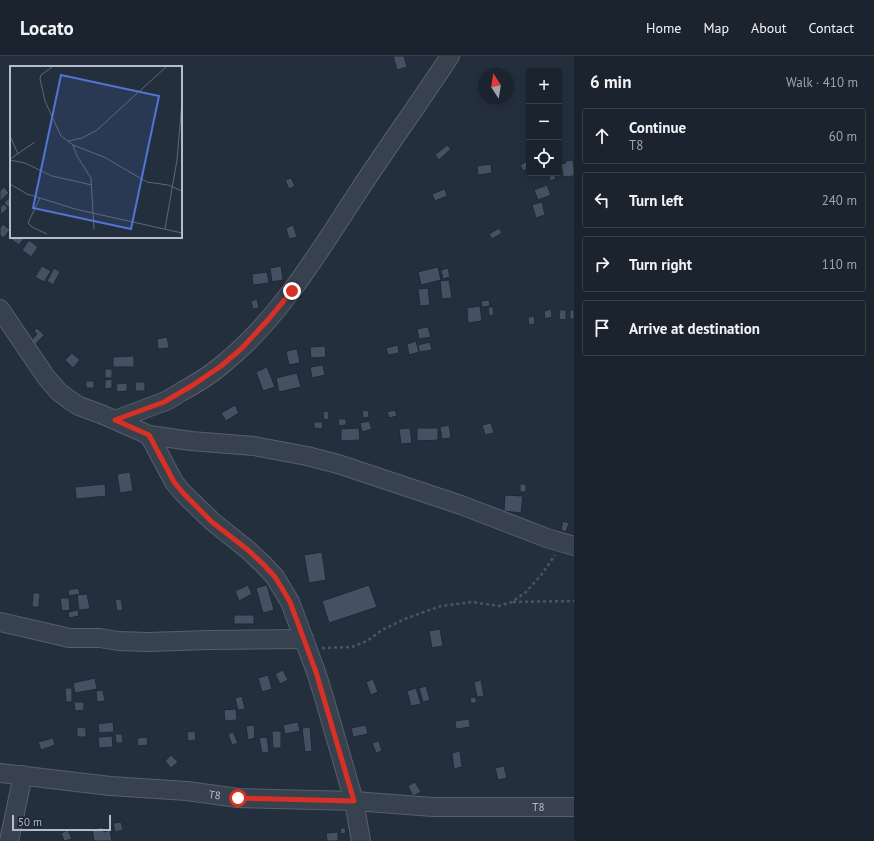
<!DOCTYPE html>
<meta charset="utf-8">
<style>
body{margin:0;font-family:"PT Sans",sans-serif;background:#282f3a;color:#f1f3f6}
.controls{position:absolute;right:12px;top:12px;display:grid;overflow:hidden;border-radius:4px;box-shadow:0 2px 6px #0003}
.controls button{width:36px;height:36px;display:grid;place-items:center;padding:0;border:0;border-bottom:1px solid #39404a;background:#1b232e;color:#f1f3f6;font:20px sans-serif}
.compass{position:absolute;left:478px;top:12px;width:36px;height:36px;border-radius:50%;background:#1b232e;box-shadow:0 2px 6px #0003;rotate:348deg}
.scale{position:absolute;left:12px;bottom:10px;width:99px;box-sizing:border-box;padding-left:4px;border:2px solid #b4bcc9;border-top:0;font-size:11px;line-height:14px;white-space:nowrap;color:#b4bcc9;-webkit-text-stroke:3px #1d2633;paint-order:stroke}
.stop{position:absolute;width:12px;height:12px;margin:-9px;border:3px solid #d93025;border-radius:50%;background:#fff}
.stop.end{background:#d93025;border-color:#fff;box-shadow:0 1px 4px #0008}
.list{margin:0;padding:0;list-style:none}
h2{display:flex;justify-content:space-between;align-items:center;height:52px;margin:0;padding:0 16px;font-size:17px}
h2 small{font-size:13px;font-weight:400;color:#a0a4aa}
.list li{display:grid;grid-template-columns:26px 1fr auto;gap:12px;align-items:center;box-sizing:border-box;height:56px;margin:0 8px 8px;padding:0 8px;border:1px solid #39404a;border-radius:4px}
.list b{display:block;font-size:15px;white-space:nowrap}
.list p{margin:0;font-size:13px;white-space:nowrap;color:#a0a4aa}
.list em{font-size:13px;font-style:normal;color:#a0a4aa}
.icon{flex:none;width:22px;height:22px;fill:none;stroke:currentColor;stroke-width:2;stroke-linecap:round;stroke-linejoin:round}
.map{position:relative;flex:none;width:574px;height:785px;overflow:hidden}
header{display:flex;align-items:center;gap:24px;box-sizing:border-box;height:56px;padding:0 20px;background:#1b232e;border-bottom:1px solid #39404a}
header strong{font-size:19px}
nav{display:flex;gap:22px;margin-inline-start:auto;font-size:14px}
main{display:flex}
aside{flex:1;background:#1b232e}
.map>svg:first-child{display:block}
</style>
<header>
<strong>Locato</strong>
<nav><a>Home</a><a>Map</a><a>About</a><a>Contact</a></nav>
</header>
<main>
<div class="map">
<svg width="574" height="785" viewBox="0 0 574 785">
<rect width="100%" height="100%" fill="#242f3e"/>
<!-- building -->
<path fill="#455162" stroke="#1f2835" d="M 393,0 L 404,0 L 407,11 L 397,14 Z
M 447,89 L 451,93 L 439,104 L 435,99 Z
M 529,104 L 529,112 L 523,115 L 520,109 Z
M 573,104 L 574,112 L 574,120 L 563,121 L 561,108 L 566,107 L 565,105 Z
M 491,108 L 492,117 L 478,119 L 477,110 Z
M 555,117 L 556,123 L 550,125 L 549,118 Z
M 291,122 L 295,130 L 289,133 L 285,124 Z
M 547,129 L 551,139 L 538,144 L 534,134 Z
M 4,131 L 9,137 L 0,145 L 0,135 Z
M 445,133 L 447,140 L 435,145 L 432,138 Z
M 11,140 L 11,154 L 4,147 Z
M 542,146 L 545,159 L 536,162 L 532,149 Z
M 4,148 L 8,152 L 1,159 L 0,151 Z
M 3,168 L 10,174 L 3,182 L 0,179 L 0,172 Z
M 293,169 L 297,181 L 289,183 L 286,172 Z
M 499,172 L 502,177 L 492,183 L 489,178 Z
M 11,177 L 11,181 L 25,181 L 19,189 L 8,181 Z
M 29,184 L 38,191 L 31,201 L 22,194 Z
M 42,210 L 51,215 L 44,226 L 35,221 Z
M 281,210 L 283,224 L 272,226 L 270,212 Z
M 438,211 L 441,224 L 421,229 L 418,216 Z
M 54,212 L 60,216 L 53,229 L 47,225 Z
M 448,212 L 450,221 L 443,223 L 441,214 Z
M 267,216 L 269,227 L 253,229 L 252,218 Z
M 449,224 L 452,242 L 442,243 L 440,225 Z
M 428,232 L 430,249 L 420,250 L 418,233 Z
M 257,243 L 259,252 L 253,253 L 251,245 Z
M 489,244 L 490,250 L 482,251 L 481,245 Z
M 480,250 L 482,265 L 468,267 L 467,252 Z
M 488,251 L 493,251 L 494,259 L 489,260 Z
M 551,253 L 552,261 L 545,263 L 544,255 Z
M 560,254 L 566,254 L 566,264 L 559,263 Z
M 570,254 L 574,254 L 574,263 L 570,263 Z
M 534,260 L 535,268 L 529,269 L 528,261 Z
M 428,271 L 431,281 L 419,283 L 417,273 Z
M 37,272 L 44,279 L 33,291 L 29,287 L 37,278 L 34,275 Z
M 167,281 L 169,292 L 158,293 L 157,283 Z
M 416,285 L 419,296 L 409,299 L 407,288 Z
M 430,286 L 432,294 L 419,296 L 418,289 Z
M 398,289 L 399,297 L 388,299 L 386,292 Z
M 325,290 L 326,301 L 311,302 L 310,291 Z
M 297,293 L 300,307 L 289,309 L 286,295 Z
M 72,297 L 80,304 L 73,312 L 65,304 Z
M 134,300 L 134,311 L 113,311 L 113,301 Z
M 323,309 L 325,319 L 312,322 L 310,311 Z
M 267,311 L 275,331 L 263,335 L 256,316 Z
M 105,313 L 112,313 L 112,322 L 105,322 Z
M 297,317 L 301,331 L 279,336 L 276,322 Z
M 112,323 L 112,332 L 105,333 L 105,324 Z
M 86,325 L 94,325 L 94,332 L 86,332 Z
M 136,326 L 145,326 L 145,335 L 135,335 Z
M 127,327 L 127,335 L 117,336 L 116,328 Z
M 235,349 L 239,357 L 226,365 L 221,357 Z
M 368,354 L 369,361 L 363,362 L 362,355 Z
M 395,354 L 397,360 L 389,362 L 387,356 Z
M 328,355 L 329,363 L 324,364 L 323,356 Z
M 338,363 L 346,363 L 346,369 L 339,370 Z
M 369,365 L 372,373 L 362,376 L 360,367 Z
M 314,366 L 323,366 L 322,373 L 314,372 Z
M 491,367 L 494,377 L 485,379 L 482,369 Z
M 449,369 L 451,382 L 442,383 L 440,371 Z
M 359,372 L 360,384 L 341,385 L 341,373 Z
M 410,372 L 412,387 L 401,388 L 399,373 Z
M 417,372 L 438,372 L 438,384 L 417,385 Z
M 130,416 L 133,435 L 120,437 L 117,418 Z
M 105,428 L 106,440 L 76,443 L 75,431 Z
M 520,428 L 526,428 L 526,436 L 520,436 Z
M 505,439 L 523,440 L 521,457 L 504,455 Z
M 563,465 L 569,467 L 566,476 L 561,474 Z
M 322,496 L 326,524 L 309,527 L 304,499 Z
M 248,529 L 252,538 L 239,545 L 235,535 Z
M 267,529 L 274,554 L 263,557 L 256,532 Z
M 369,529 L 377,551 L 329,567 L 322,545 Z
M 78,532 L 80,538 L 69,540 L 68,534 Z
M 33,537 L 40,537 L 39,551 L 32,551 Z
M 87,538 L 90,553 L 79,554 L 77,539 Z
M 60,542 L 69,542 L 70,554 L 62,555 Z
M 121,543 L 123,554 L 117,555 L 115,544 Z
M 78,554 L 79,560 L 69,562 L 68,556 Z
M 234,559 L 254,559 L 254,568 L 234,568 Z
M 440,573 L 443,590 L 432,592 L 429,575 Z
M 283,614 L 288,624 L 280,628 L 275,618 Z
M 268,619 L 272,633 L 262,636 L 258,622 Z
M 95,622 L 97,633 L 75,637 L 73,627 Z
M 373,623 L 378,636 L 371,639 L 366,626 Z
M 481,624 L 484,640 L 477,641 L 474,626 Z
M 426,630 L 430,644 L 423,646 L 419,632 Z
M 65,632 L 72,632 L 72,646 L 66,646 Z
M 416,632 L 421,648 L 411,650 L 407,635 Z
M 103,634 L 105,645 L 97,646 L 96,635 Z
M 242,640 L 245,653 L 238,654 L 235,642 Z
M 475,641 L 477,646 L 471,648 L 470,642 Z
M 74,646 L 84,646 L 84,654 L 75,655 Z
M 236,653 L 237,664 L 225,665 L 224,654 Z
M 469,663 L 470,671 L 456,673 L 455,665 Z
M 113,666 L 114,676 L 99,677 L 98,668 Z
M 298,666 L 300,675 L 285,678 L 283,669 Z
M 254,669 L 255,682 L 248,684 L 246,670 Z
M 366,669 L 368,678 L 353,681 L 351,672 Z
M 77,671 L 86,672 L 86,681 L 77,681 Z
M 310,671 L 312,695 L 305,696 L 302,672 Z
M 195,675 L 196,684 L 188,685 L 187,676 Z
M 272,675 L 281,675 L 281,692 L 273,692 Z
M 233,676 L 238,687 L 232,689 L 228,678 Z
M 115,678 L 122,678 L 123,687 L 116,687 Z
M 112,680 L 113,691 L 99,692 L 98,681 Z
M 147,681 L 148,689 L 138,690 L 137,682 Z
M 267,681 L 269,696 L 262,697 L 259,682 Z
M 53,682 L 55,689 L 41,694 L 38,686 Z
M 379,685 L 382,695 L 376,697 L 372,687 Z
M 460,695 L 462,711 L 454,713 L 452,697 Z
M 171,699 L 178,706 L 171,712 L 165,705 Z
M 504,710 L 507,722 L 498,724 L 495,712 Z
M 415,726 L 421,736 L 413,740 L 408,730 Z
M 121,766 L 123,774 L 115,776 L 113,767 Z
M 103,771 L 104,776 L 110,774 L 112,785 L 94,785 L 92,773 Z
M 340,772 L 345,772 L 346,777 L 341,778 Z
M 68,774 L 72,783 L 64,785 L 61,777 Z
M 338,776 L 338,785 L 327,785 L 326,777 Z"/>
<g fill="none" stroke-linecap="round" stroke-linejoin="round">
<!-- minor casing -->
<g stroke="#565f6c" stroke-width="20">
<g id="minor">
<path d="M 0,253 L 46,321 L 59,336 L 71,345 L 79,350 L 101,358 L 149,379 L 191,385 L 254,390 L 307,400 L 338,408 L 461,449 L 547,482 L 574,490"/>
<path d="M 115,364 C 131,358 147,352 163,346 C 169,344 174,340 179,337 C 194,329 209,320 222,309 C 280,262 318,197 358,136 C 388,90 420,46 450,0"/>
<path d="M 149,379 L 174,426 L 183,437 L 213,466 L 248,494 L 263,508 L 275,521 L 290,546 L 316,616 L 323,638 L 354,745 L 361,785"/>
<path d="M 0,566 L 61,580 L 69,582 L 100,582 L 118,585 L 148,586 L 209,584 L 304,583"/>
<path id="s1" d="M 0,717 L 110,730 L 187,735 L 238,742 L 354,745 L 433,751 L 574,751"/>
<path d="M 9,785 L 23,719"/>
</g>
</g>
<!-- path -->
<path stroke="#44595c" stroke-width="2.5" stroke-dasharray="3 3" stroke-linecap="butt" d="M 513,546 L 574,545
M 322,592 L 352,591 L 367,585 L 382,574 L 407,562 L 441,550 L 472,546 L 499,550 L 512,546 L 526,536 L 542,518 L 555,499"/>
<!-- minor -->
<use href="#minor" stroke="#38414e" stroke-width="18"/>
</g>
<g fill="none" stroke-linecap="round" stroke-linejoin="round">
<!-- route -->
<path stroke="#d93025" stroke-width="5" d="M 238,742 L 354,745 L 316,616 L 296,562 L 290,546 L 283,534 L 275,521 L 263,508 L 248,494 L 212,466 L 183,437 L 174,426 L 149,379 L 115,364 L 164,346 L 193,329 L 221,310 L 241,293 L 267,265 L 292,235"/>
</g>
<g text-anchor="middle" stroke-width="3" stroke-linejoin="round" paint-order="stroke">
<!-- street labels -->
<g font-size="11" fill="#b4bcc9" stroke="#1d2633">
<text dy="4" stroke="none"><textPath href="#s1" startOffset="216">T8</textPath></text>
<text dy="4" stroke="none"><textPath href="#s1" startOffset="540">T8</textPath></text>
</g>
</g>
<!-- overview -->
<g transform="translate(10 10)">
<rect width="172" height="172" fill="#242f3e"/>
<path fill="none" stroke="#5e6776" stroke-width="1" d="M 42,1 L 31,9 L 30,13 L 35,35 L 51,70 L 63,79 L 94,91 L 137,116 L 158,119 L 172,125M 0,70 L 8,88M 58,75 L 72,72 L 87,64 L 156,1M 63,79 L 67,90 L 81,112 L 84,163M 0,93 L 25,76M 0,94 L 15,97 L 42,110 L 82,119M 0,118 L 17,128 L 65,143 L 172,167M 30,132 L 18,157 L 22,161 L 37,168M 155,163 L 167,94 L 172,35"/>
<path fill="#5274d3" fill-opacity="0.15" stroke="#5274d3" stroke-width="2" d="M 51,9 L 149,30 L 121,163 L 23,142 Z"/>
<rect width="172" height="172" fill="none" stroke="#b4bcc9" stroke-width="2"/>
</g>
</svg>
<div class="controls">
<button>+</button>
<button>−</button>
<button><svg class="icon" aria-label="locate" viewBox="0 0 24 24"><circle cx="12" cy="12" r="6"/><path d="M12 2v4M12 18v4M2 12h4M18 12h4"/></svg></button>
</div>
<svg class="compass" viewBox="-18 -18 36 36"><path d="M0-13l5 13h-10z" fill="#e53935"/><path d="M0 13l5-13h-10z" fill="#a0a4aa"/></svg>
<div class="scale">50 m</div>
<div class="stop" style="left:238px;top:742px"></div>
<div class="stop end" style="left:292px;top:235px"></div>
</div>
<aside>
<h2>6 min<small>Walk · 410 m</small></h2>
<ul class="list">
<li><svg class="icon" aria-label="ahead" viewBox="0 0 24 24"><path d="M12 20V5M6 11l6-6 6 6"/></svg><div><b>Continue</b><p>T8</p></div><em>60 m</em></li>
<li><svg class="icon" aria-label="left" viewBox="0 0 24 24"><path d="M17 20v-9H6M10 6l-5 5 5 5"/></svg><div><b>Turn left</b></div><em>240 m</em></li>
<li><svg class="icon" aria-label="right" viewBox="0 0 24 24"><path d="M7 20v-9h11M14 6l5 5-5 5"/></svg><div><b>Turn right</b></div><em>110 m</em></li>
<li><svg class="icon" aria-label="arrive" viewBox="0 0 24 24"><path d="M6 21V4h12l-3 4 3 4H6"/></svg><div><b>Arrive at destination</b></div></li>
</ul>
</aside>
</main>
